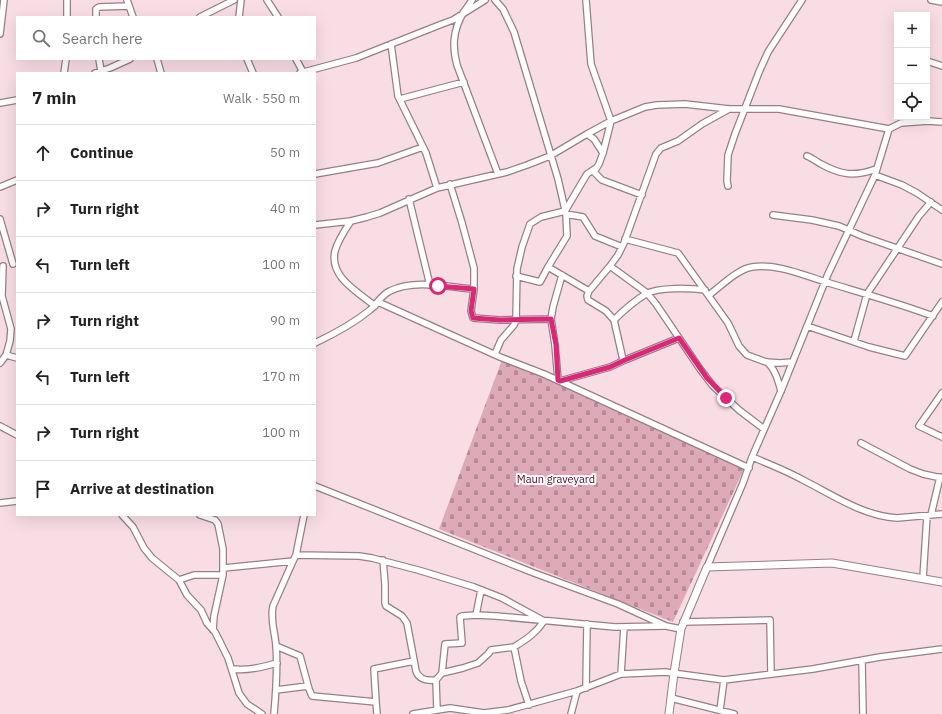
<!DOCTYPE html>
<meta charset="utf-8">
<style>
body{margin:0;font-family:"IBM Plex Sans",sans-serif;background:#f6f6f6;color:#222}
.controls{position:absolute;right:12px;top:12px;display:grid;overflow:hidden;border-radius:0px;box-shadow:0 4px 16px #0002}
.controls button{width:36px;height:36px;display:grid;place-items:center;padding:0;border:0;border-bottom:1px solid #e0e0e0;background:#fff;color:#222;font:20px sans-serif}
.stop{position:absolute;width:12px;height:12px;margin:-9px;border:3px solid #db2777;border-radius:50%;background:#fff}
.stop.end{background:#db2777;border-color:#fff;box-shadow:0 1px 4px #0008}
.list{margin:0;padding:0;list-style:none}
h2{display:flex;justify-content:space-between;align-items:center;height:52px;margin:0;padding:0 16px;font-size:17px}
h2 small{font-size:13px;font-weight:400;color:#767676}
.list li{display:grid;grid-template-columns:26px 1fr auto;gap:12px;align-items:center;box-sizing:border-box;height:56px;padding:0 16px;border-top:1px solid #e0e0e0}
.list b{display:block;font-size:15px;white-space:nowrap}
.list em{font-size:13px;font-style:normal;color:#767676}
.icon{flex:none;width:22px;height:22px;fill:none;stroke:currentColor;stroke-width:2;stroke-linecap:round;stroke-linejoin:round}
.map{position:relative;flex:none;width:942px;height:714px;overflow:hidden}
.search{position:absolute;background:#fff;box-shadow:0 4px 16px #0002;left:16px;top:16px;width:300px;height:44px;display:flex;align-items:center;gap:10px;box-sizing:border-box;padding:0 14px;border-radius:0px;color:#767676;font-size:15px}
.panel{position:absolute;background:#fff;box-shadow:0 4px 16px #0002;left:16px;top:72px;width:300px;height:444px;border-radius:0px}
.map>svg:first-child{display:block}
</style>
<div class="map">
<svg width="942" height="714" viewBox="0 0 942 714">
<defs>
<pattern id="cemetery-stones" width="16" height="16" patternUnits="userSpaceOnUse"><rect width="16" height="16" fill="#deaab7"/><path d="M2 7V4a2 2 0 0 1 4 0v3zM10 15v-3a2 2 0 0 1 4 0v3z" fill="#b68b96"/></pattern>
</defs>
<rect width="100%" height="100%" fill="#f9dde4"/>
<!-- cemetery -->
<path fill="url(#cemetery-stones)" d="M 503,357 L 745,467 L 673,622 L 439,529 Z"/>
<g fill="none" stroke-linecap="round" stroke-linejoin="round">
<!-- minor casing -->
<g stroke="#987f85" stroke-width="8">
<path id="minor" d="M 127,0 L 133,17
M 267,0 L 278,17
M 472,0 C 469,5 466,9 463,13 C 453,31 452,46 457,65 L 498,174
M 495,0 L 503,9 L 514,32 L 558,179 L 566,214 L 583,217 L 595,236 L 622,247
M 586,0 L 591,64 L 611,121 L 603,153
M 931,0 L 942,2
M 67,17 L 67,0
M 96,17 L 96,9 L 99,7 L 129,6
M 200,17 L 234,0
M 239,17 L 241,0
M 0,34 L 4,0
M 391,44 L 398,96 L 426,153 L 437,188
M 99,59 L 101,71
M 157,59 L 161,73
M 247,59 L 253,73
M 296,59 L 303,72
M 927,61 L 942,66
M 64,73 L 66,59
M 95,73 L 110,68 L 130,59
M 300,73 L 356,58 L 442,24 L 453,20 L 485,0
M 400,99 L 464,82
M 0,103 L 17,100
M 729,109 L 702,124 L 678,141 L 661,148 L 656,154 L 624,243 L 618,255 L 610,266 L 647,293 L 656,304 L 700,369 L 713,386 L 739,410 L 764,429
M 587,134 L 594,139 L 603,153 L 599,164 L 594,172 L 602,180 L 642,195
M 807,156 C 812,158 816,161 821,164 C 841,175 854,177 876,169
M 315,174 L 378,163 L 423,147
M 875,175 L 902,185 L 917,193 L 942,210
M 450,184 L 462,223 L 474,268 L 474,289 L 471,311 L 473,318 L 500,320 L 551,319 L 553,307 L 562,275
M 728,186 L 727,181 L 728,155 L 735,134 L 759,72 L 768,52 L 802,0
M 0,187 L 17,180
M 409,199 L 430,285
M 566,214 L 567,236 L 548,267 L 589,291 L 587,296 L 588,300 L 606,311 L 614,320
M 773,215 L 812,220 L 839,226 L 862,236 L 942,264
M 0,219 L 13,264
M 351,221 C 345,230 338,240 335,251 C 329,277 358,292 375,306
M 315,225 L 351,221 L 367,217 L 380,213 L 437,188 L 507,172 L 527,165 L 550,156 L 587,134 L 611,121 L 645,107 L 657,105 L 685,104 L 729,109 L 779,109 L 889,129
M 625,239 L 678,253 L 728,323 L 739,346 L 747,355 L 766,362 L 780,363 L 792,362
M 516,276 L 540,282 L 548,267
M 589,291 L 610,266
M 709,295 C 721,286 738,269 752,267 C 776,263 803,275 826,282 C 862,293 898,303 933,316
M 378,302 L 500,357 L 544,374 L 749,468
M 551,319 L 555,345 L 558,380
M 807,326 L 869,347 L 905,356 L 942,302
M 854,341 L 867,294 L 919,216 L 931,202
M 315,343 C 334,334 354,323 370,310 C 377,304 381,295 390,291 C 414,279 448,287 474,289
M 495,354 L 501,340 L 514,325 L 516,320 L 517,269 L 522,247 L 530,224 L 541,217 L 565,211 L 587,174 L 596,168
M 6,355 L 17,358
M 623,360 L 614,320 C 623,311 634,301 646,294 C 658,287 691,288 705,290
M 767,362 C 775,369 778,380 781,391
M 0,363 L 6,355 L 10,341 L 11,329 L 2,296 L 3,266
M 560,381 L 610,367 L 625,360 L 679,338
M 942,393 L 919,426 L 942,437
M 0,426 L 17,435
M 861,443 L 910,469 L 923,474 L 942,478
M 752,457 C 769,464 787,471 803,480 C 833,495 863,516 897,518 L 942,514
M 315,486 L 534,573 L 618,604 L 666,626 L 681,629
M 0,503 L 17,501
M 122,515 L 133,527 L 144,548 L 152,558 L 179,580 L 187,595 L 201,610 L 207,623 L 215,632 L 228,658 L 239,693 L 247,704 L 262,714
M 200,515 L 215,520 L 218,524 L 223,549 L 223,575 L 214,616 L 213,630
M 931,515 L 940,477
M 296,555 L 304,515
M 383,560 L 385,584 L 385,603 L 386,606 L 402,616 L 407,623 L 416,671 C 419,680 427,681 436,680 L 442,673 L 463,668 L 478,663 L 488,654 L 491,650 L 514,647
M 707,567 L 743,483 L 752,457 L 781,391 L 828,274 L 875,175 L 889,129 L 901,123 L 928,121 L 942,122
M 224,568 L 293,561 L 296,555 L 359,556 L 372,558 L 418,570 L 474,587 L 502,598 L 544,621
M 923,578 L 927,516
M 179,580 L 194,575 L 223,575
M 476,615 L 481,590
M 683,622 L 770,620 L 771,674
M 276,646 L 300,656 L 309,689 L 312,696 L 376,702 L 377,714
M 862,661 L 863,714
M 233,669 C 248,671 262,667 277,663
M 442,673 L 445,644 L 462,643 L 460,617 L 462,616 L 476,615 L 496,616 L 615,627 L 665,626
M 621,674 L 624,627
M 436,680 L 437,710
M 586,688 L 587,624
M 276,690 L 308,686
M 671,698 L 734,714
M 376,702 L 374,669 L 414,661
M 529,705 L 521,681 L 514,647 C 527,639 536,633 544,621
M 720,710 L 724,680
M 274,714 C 276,691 278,669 276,646 C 275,632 270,620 273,606 L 293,561
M 413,714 L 450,708 L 484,713 L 508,710 L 577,691 L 621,674 L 665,672 L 724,680 L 813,669 L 880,657 L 942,649
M 571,714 L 577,691"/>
</g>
<!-- tertiary casing -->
<g stroke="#987f85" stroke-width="9">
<path id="tertiary" d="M 669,714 L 674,673 L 681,629 L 707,567 L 832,563 L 942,582"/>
</g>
<!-- minor -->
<use href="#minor" stroke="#fff" stroke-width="5.5"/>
<!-- tertiary -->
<use href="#tertiary" stroke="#fff" stroke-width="7"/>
</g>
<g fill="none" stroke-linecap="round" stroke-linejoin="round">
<!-- route -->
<path stroke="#db2777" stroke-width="5" d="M 438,286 L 474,289 L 471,311 L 473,318 L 500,320 L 551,319 L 556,345 L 558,380 L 560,381 L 610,367 L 625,360 L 679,338 L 707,378 L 726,398"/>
</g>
<g text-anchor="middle" stroke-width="4" stroke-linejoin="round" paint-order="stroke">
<!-- park labels -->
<g font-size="11" fill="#58072b" stroke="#fff">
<text x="556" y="483">Maun graveyard</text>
</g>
</g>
</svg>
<div class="controls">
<button>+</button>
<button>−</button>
<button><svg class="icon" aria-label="locate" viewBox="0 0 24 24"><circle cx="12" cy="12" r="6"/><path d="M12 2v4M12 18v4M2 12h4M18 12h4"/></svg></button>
</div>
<div class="stop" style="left:438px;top:286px"></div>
<div class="stop end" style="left:726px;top:398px"></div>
<div class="search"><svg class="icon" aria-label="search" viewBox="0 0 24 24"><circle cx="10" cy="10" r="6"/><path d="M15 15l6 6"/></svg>Search here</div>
<section class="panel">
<h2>7 min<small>Walk · 550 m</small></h2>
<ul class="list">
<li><svg class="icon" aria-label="ahead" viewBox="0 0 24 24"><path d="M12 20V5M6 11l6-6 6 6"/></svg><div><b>Continue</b></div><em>50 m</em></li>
<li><svg class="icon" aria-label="right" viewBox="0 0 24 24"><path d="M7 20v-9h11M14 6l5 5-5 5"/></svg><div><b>Turn right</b></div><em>40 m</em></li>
<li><svg class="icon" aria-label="left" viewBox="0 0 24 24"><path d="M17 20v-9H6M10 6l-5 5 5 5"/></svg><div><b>Turn left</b></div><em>100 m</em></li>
<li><svg class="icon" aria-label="right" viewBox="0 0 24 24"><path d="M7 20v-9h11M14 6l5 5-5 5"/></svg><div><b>Turn right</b></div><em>90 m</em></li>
<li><svg class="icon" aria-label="left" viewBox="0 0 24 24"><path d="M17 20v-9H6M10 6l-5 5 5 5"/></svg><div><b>Turn left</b></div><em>170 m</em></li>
<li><svg class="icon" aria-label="right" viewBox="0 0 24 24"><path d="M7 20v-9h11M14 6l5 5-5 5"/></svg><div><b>Turn right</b></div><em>100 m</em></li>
<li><svg class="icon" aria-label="arrive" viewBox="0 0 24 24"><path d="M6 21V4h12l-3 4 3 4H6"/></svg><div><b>Arrive at destination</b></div></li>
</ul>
</section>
</div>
